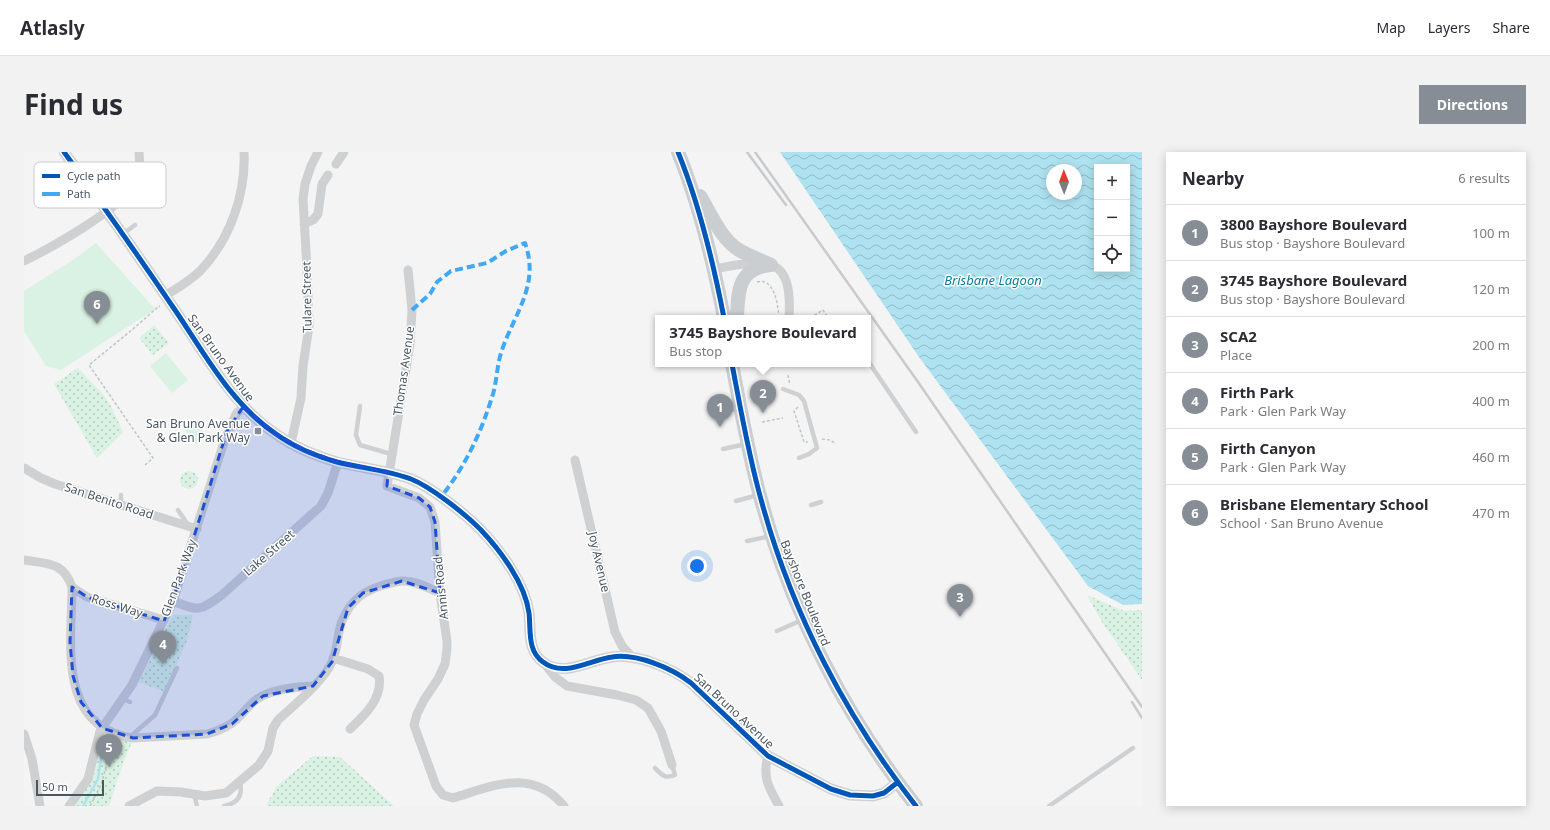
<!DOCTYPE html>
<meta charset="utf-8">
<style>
body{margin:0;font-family:"Noto Sans",sans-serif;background:#f2f2f3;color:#2b2b33}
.controls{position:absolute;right:12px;top:12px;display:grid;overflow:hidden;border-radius:0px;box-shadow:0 2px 10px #0003}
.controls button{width:36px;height:36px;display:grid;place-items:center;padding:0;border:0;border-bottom:1px solid #e1e1e2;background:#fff;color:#2b2b33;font:20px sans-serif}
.compass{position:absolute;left:1022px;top:12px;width:36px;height:36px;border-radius:50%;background:#fff;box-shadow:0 2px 10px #0003;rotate:359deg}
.scale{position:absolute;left:12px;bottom:10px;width:68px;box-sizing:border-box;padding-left:4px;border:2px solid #4a5661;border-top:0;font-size:11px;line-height:14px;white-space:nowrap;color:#4a5661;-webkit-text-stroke:3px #fff;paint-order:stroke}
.you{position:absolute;left:673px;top:414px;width:14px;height:14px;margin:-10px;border:3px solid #fff;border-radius:50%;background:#1a73e8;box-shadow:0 0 0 6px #1a73e833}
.badge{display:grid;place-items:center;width:26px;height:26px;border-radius:50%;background:#868d94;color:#fff;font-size:13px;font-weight:700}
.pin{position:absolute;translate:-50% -33px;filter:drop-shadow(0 1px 2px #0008)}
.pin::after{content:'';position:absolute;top:21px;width:14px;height:12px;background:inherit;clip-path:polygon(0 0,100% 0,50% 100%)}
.popup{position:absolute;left:631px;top:163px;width:216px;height:52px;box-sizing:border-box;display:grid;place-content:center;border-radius:0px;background:#fff;filter:drop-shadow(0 1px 3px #0005);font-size:13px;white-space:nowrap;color:#7c7c81}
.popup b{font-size:15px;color:#2b2b33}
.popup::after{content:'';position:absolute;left:50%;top:100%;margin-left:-8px;border:8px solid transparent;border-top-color:#fff}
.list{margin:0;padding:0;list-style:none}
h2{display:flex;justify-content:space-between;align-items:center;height:52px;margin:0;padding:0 16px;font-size:17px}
h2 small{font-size:13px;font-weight:400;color:#7c7c81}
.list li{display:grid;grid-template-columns:26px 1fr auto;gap:12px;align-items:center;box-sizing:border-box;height:56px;padding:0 16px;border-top:1px solid #e1e1e2}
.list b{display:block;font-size:15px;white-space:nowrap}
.list p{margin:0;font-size:13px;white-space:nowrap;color:#7c7c81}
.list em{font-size:13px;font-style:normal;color:#7c7c81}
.icon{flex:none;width:22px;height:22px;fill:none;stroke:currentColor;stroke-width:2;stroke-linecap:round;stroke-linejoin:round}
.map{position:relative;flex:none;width:1118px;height:654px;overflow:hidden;border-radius:0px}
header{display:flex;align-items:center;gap:24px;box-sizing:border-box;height:56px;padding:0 20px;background:#fff;border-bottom:1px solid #e1e1e2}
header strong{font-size:19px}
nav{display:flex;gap:22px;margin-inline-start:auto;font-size:14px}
.intro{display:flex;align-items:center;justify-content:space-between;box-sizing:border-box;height:96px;padding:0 24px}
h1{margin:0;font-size:28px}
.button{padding:10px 18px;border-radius:0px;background:#868d94;color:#fff;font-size:14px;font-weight:700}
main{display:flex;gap:24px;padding:0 24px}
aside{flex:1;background:#fff;border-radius:0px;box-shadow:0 2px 10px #0003}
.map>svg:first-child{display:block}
</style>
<header>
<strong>Atlasly</strong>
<nav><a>Map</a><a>Layers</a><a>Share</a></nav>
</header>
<div class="intro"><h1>Find us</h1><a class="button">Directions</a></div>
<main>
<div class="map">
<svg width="1118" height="654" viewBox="0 0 1118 654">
<defs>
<pattern id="grass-dots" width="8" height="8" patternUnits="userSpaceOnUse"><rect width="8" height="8" fill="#d9f2e3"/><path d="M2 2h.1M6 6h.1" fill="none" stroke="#b2c7bb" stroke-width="1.8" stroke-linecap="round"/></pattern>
<pattern id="water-waves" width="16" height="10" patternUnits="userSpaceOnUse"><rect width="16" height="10" fill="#aee2f0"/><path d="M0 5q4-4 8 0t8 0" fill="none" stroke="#90bac6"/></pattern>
</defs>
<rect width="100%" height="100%" fill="#f4f4f4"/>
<!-- grass -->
<path fill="url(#grass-dots)" d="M 130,173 L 145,191 L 129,203 L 115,186 Z
M 54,216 L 79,242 L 88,256 L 99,280 L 73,306 L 30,232 Z
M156 328a9 9 0 1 1 18 0a9 9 0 1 1-18 0Z
M 1063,443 L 1100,459 L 1118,458 L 1118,528 L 1078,470 Z
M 149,463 L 169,463 L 163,488 L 141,540 L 115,530 Z
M 80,580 L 108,590 L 101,606 L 85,654 L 48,654 L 70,624 Z
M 289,604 L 316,605 L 370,654 L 242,654 L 252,635 Z"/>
<!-- pitch -->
<path fill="#d9f2e3" d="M 72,91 L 131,157 L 37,218 L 22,214 L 0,179 L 0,139 L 49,108 Z
M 142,201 L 164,228 L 148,241 L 126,214 Z
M 171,269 L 183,285 L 172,293 L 160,277 Z"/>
<!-- water -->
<path fill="url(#water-waves)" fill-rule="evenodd" d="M 756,0 L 1118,0 L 1118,452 L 1099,453 L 1064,434 L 895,205 ZM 1073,15 L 1103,15 L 1103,117 L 1073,117 ZM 1028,18 L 1052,18 L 1052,42 L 1028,42 Z"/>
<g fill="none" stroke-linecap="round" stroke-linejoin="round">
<!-- stream -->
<path stroke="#aee2f0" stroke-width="2.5" d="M 59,654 L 74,627 L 80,586"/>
<!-- path -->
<path stroke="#bcc7c4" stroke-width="1.5" stroke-dasharray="3 2" stroke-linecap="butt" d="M 733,130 C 751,125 754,154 755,166
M 786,166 L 799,158 L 804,166
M 764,223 L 766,233
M 774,255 L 770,259 L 780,290 L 784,290
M 738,270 L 759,266
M 798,287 L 806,288 L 812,292
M 121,313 L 129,306 L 65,213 L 109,177 L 135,154 L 136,155
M 66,654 L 77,633 L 89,589"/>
<!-- service -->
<path stroke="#ced0d2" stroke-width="4.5" d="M 101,43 L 109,51
M 99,82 L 111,73
M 844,209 L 892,280
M 759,237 L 775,243 L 780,249 L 793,296 L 785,302 L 775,306
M 336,254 L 332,283 L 336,293 L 367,302
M 689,260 L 715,257
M 699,297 L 722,292
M 712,349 L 734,343
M 97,353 L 97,343
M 787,353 L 797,350
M 154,358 L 164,373
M 723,389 L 747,384
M 753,479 L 778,468
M 99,547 L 106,550
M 107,584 L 131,563 L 153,516
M 631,616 C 638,623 641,627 651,623 L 648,613
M 170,642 L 173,654
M 200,654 C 214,651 219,644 216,630
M 1025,654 L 1109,596"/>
<!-- minor -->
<path stroke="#ced0d2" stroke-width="9" d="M 312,12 L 320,0
M 280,72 L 289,68 L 294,62 L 298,32 L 304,23
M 0,109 C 27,96 96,57 110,33 C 116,22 116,12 115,0
M 690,117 C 742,107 769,101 765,166
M 384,118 L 388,158 L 386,192 L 363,334 L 395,346 L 406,355 L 411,370 L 416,441 L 423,489 L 423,497 L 421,512 L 414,527 L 400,548 L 393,562 L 390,573 L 412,634 L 419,643 L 429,646 C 469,634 508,615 540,654
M 141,144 C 153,136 166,129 176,119 C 206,88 222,42 220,0
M 267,291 L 277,246 L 279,214 L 285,174 L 283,117 L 279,47 L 281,32 L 287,14 L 294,0
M 551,308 L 591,480 L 598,494 L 610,507
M 0,316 L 17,326 L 31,332 L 173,377
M 0,408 C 23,412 39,409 48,435 C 48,490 32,575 109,586 L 183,582 C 194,579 205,575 213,567 C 220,560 225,553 233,547 C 247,537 272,535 289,534
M 48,435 L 63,445 L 140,468
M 149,449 C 176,460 176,459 199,442 L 297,354 L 304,341 L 314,310
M 309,506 L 344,517 L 355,524 C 359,546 341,563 326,577
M 521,512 L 531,525 L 543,534 L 593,543 L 612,548 L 624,556 L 637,579 L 648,613
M 0,582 L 8,607 L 16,654
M 744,604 C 738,625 745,636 755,654
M 45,654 L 64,627 L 76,579 L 108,533 L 149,449 L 200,290 L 212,262 L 219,255
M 105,654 L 133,639 L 157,640 L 181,644 L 202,641 L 235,613 L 244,599 L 249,576 L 254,568 C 270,553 299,530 308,510 C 314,497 313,482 318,469 C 327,447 341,438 363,432 C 368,431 373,429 378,429 C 390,428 404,436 416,441"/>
<!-- tertiary -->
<path stroke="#ced0d2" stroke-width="11" d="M 40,0 C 78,52 115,105 151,158 C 181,202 207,252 252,282 C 270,295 292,304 313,310 C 337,316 363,318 387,327 C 407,335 440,361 456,377 C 476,398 501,431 505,461 C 507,478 503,499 519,510 C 540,526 565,508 588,505 C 612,501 648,516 667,531 L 744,604 L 807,637 L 826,643 L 849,644 L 860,641 L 874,630"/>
<!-- primary -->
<path stroke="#caced1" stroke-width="14" d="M 654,0 C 676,54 689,109 700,166
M 676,44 C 687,62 697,87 715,98 C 725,104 737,108 747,113
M 713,166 C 714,139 714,116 747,113
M 708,212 C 717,259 725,306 738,351 C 768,461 822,565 892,654"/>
<!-- rail -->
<path stroke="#c9cacc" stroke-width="2.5" d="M 723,0 L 762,53
M 731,0 L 894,230 L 1118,555
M 1108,550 L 1118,566"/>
<!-- quiet -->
<path stroke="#3fa9f5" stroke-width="4" stroke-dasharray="8 4" stroke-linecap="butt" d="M 388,158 L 406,142 L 413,130 L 427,119 L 463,111 L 482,99 L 501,91 C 516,133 491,160 478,198 C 473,212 473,228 469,242 C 457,281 442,313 417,345
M 130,489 L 134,493 L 139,503"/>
<!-- cycleway casing -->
<g stroke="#fff" stroke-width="8">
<path id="cycleway" d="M 40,0 C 78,52 115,105 151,158 C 181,202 207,252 252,282 C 270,295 292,304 313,310 C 337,316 363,318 387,327 C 407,335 440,361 456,377 C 476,398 501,431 505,461 C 507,478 503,499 519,510 C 540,526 565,508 588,505 C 612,501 648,516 667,531 L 744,604 L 807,637 L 826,643 L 849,644 L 860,641 L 874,630
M 654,0 C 676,54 689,109 700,166
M 708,212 C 717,259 725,306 738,351 C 768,461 822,565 892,654"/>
</g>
<!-- cycleway -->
<use href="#cycleway" stroke="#0057b8" stroke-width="5"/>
</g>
<!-- marked area -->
<path fill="#1d4ed8" fill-opacity="0.2" stroke="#1d4ed8" stroke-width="3" stroke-dasharray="8 5" stroke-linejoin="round" d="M 219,255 L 252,282 L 281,298 L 314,310 L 364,320 L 363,334 L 395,346 L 406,355 L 411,370 L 416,441 L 378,429 L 339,441 L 324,456 L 308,510 L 289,534 L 239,544 L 208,572 L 183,582 L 109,586 L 78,576 L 57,550 L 49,524 L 46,490 L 48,435 L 63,445 L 140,469 L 158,423 L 203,279 Z"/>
<!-- markers -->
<rect fill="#868d94" stroke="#fff" stroke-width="1.5" x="230" y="275" width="8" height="8" rx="2"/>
<g text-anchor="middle" stroke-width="3" stroke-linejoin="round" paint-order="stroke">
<!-- street labels -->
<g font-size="12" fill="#4a5661" stroke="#fff">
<text transform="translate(283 145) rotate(-91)" y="4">Tulare Street</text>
<text transform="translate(197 206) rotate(54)" y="4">San Bruno Avenue</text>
<text transform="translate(380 219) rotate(-82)" y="4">Thomas Avenue</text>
<text transform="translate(85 349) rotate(18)" y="4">San Benito Road</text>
<text transform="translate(245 401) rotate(-41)" y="4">Lake Street</text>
<text transform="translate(575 410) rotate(77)" y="4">Joy Avenue</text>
<text transform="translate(155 426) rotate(-70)" y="4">Glen Park Way</text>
<text transform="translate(417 436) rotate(-96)" y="4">Annis Road</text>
<text transform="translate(781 441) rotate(68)" y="4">Bayshore Boulevard</text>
<text transform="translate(93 454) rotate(17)" y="4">Ross Way</text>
<text transform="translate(710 559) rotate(43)" y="4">San Bruno Avenue</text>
</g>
<!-- poi labels -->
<g font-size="12" fill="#4a5661" stroke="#fff" text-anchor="end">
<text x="226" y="276">San Bruno Avenue<tspan x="226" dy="14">&amp; Glen Park Way</tspan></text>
</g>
<!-- water labels -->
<g font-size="13" font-style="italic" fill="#0c7c9b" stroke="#fff">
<text x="969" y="133">Brisbane Lagoon</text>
</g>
</g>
<!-- legend -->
<rect x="10" y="10" width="132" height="46" rx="6" fill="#fff" stroke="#c9ccd0" stroke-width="1"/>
<rect x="18" y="22" width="18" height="4" fill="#0057b8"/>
<rect x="18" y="40" width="18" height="4" fill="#3fa9f5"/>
<g font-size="11" fill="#4a5661">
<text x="43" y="28">Cycle path</text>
<text x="43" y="46">Path</text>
</g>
</svg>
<div class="controls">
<button>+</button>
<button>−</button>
<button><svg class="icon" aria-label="locate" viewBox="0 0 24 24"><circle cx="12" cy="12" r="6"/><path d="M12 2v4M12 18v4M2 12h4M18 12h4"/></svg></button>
</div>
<svg class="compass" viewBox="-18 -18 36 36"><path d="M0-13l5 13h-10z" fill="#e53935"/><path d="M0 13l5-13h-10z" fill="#7c7c81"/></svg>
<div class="scale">50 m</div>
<div class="you"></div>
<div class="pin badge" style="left:696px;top:275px">1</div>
<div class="pin badge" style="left:739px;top:261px">2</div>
<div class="popup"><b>3745 Bayshore Boulevard</b>Bus stop</div>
<div class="pin badge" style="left:936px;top:465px">3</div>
<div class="pin badge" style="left:139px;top:512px">4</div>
<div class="pin badge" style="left:85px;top:615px">5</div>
<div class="pin badge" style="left:73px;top:172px">6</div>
</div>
<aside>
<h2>Nearby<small>6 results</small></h2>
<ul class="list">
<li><span class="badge">1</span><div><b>3800 Bayshore Boulevard</b><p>Bus stop · Bayshore Boulevard</p></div><em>100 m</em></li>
<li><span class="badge">2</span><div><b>3745 Bayshore Boulevard</b><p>Bus stop · Bayshore Boulevard</p></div><em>120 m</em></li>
<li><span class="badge">3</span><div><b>SCA2</b><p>Place</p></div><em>200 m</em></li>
<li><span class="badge">4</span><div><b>Firth Park</b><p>Park · Glen Park Way</p></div><em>400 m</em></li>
<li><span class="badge">5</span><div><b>Firth Canyon</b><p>Park · Glen Park Way</p></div><em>460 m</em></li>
<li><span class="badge">6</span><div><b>Brisbane Elementary School</b><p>School · San Bruno Avenue</p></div><em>470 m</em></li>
</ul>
</aside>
</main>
